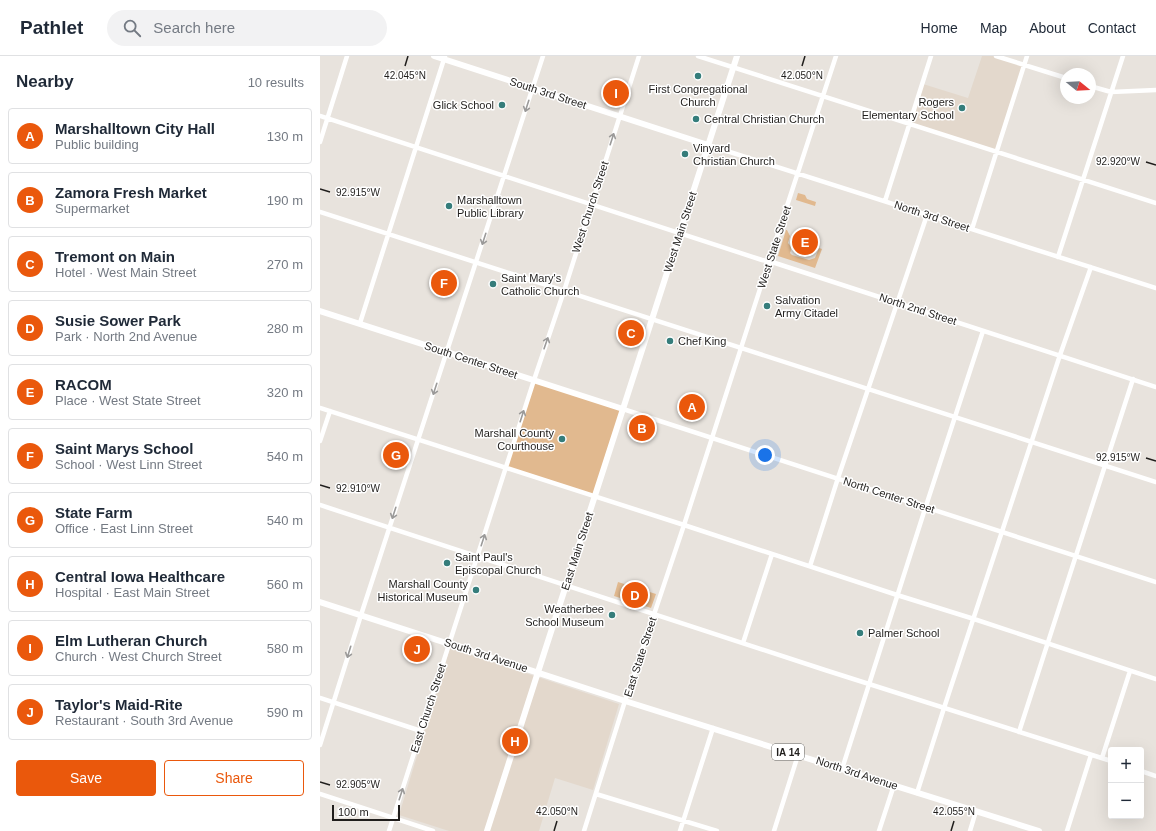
<!DOCTYPE html>
<meta charset="utf-8">
<style>
body{margin:0;font-family:Helvetica,sans-serif;background:#f2f2f3;color:#1f2937}
.controls{position:absolute;right:12px;bottom:12px;display:grid;overflow:hidden;border-radius:4px;box-shadow:0 4px 16px #0002}
.controls button{width:36px;height:36px;display:grid;place-items:center;padding:0;border:0;border-bottom:1px solid #e0e1e3;background:#fff;color:#1f2937;font:20px sans-serif}
.compass{position:absolute;left:740px;top:12px;width:36px;height:36px;border-radius:50%;background:#fff;box-shadow:0 4px 16px #0002;rotate:108deg}
.scale{position:absolute;left:12px;bottom:10px;width:68px;box-sizing:border-box;padding-left:4px;border:2px solid #201e1c;border-top:0;font-size:11px;line-height:14px;white-space:nowrap;color:#201e1c;-webkit-text-stroke:3px #fff;paint-order:stroke}
.you{position:absolute;left:445px;top:399px;width:14px;height:14px;margin:-10px;border:3px solid #fff;border-radius:50%;background:#1a73e8;box-shadow:0 0 0 6px #1a73e833}
.badge{display:grid;place-items:center;width:26px;height:26px;border-radius:50%;background:#ea580c;color:#fff;font-size:13px;font-weight:700}
.pin{position:absolute;translate:-50% -50%;border:2px solid #fff;box-shadow:0 1px 4px #0006}
.list{margin:0;padding:0;list-style:none}
h2{display:flex;justify-content:space-between;align-items:center;height:52px;margin:0;padding:0 16px;font-size:17px}
h2 small{font-size:13px;font-weight:400;color:#747a83}
.list li{display:grid;grid-template-columns:26px 1fr auto;gap:12px;align-items:center;box-sizing:border-box;height:56px;margin:0 8px 8px;padding:0 8px;border:1px solid #e0e1e3;border-radius:4px}
.list b{display:block;font-size:15px;white-space:nowrap}
.list p{margin:0;font-size:13px;white-space:nowrap;color:#747a83}
.list em{font-size:13px;font-style:normal;color:#747a83}
.actions{display:flex;gap:8px;padding:12px 16px}
.actions a{flex:1;padding:9px 0;border:1px solid #ea580c;border-radius:4px;text-align:center;font-size:14px;color:#ea580c}
.actions .main{background:#ea580c;color:#fff}
.icon{flex:none;width:22px;height:22px;fill:none;stroke:currentColor;stroke-width:2;stroke-linecap:round;stroke-linejoin:round}
.map{position:relative;flex:none;width:836px;height:775px;overflow:hidden}
header{display:flex;align-items:center;gap:24px;box-sizing:border-box;height:56px;padding:0 20px;background:#fff;border-bottom:1px solid #e0e1e3}
header strong{font-size:19px}
nav{display:flex;gap:22px;margin-inline-start:auto;font-size:14px}
.search{width:280px;height:36px;background:#f2f2f3;display:flex;align-items:center;gap:10px;box-sizing:border-box;padding:0 14px;border-radius:22px;color:#747a83;font-size:15px}
main{display:flex}
aside{flex:1;background:#fff}
.map>svg:first-child{display:block}
</style>
<header>
<strong>Pathlet</strong>
<div class="search"><svg class="icon" aria-label="search" viewBox="0 0 24 24"><circle cx="10" cy="10" r="6"/><path d="M15 15l6 6"/></svg>Search here</div>
<nav><a>Home</a><a>Map</a><a>About</a><a>Contact</a></nav>
</header>
<main>
<aside>
<h2>Nearby<small>10 results</small></h2>
<ul class="list">
<li><span class="badge">A</span><div><b>Marshalltown City Hall</b><p>Public building</p></div><em>130 m</em></li>
<li><span class="badge">B</span><div><b>Zamora Fresh Market</b><p>Supermarket</p></div><em>190 m</em></li>
<li><span class="badge">C</span><div><b>Tremont on Main</b><p>Hotel · West Main Street</p></div><em>270 m</em></li>
<li><span class="badge">D</span><div><b>Susie Sower Park</b><p>Park · North 2nd Avenue</p></div><em>280 m</em></li>
<li><span class="badge">E</span><div><b>RACOM</b><p>Place · West State Street</p></div><em>320 m</em></li>
<li><span class="badge">F</span><div><b>Saint Marys School</b><p>School · West Linn Street</p></div><em>540 m</em></li>
<li><span class="badge">G</span><div><b>State Farm</b><p>Office · East Linn Street</p></div><em>540 m</em></li>
<li><span class="badge">H</span><div><b>Central Iowa Healthcare</b><p>Hospital · East Main Street</p></div><em>560 m</em></li>
<li><span class="badge">I</span><div><b>Elm Lutheran Church</b><p>Church · West Church Street</p></div><em>580 m</em></li>
<li><span class="badge">J</span><div><b>Taylor's Maid-Rite</b><p>Restaurant · South 3rd Avenue</p></div><em>590 m</em></li>
</ul>
<div class="actions"><a class="main">Save</a><a>Share</a></div>
</aside>
<div class="map">
<svg width="836" height="775" viewBox="0 0 836 775">
<rect width="100%" height="100%" fill="#e8e3dd"/>
<!-- built -->
<path fill="#e3d8cc" d="M 662,0 L 676,0 L 704,9 L 676,96 L 589,68 L 603,28 L 648,42 Z
M 130,592 L 299,648 L 273,734 L 235,722 L 219,775 L 129,775 L 79,759 Z"/>
<!-- green -->
<path fill="#e1b98f" d="M 478,137 L 485,139 L 487,143 L 496,146 L 495,150 L 476,144 Z
M 466,174 L 467,174 L 470,180 L 468,187 C 471,190 472,192 470,197 L 472,199 L 489,204 L 495,202 L 499,192 L 502,193 L 495,212 L 458,200 Z
M 214,324 L 303,353 L 275,441 L 185,412 Z
M 298,526 L 336,538 L 331,552 L 294,540 Z"/>
<g fill="none" stroke-linecap="round" stroke-linejoin="round">
<!-- minor -->
<path stroke="#fff" stroke-width="4.5" d="M 378,0 L 836,147
M 676,0 L 746,22
M 770,30 L 791,36 L 836,34
M 0,60 L 442,204 L 455,207 L 836,331
M 0,86 L 27,0
M 388,89 L 836,232
M 565,145 L 611,0
M 0,156 L 836,426
M 652,173 L 707,0
M 738,201 L 803,0
M 40,267 L 125,0
M 0,352 L 364,469 L 577,539 L 654,563 L 836,623
M 303,353 L 836,526
M 0,385 L 10,355
M 0,449 L 505,614 L 791,705
M 490,510 L 518,422 L 607,159
M 423,587 L 452,498
M 0,642 L 101,675
M 699,676 L 813,323
M 0,689 L 41,559 L 223,0
M 782,702 L 810,615
M 522,713 L 604,456 L 663,275
M 821,715 L 836,720
M 597,737 L 624,652 L 740,299 L 771,211
M 0,738 L 113,775
M 276,738 L 397,775
M 69,775 L 214,324 L 244,235 L 319,0
M 264,775 L 305,645 L 364,469 L 449,205 L 516,0
M 360,775 L 393,672
M 454,775 L 478,699
M 559,775 L 574,729
M 650,775 L 656,755
M 747,775 L 771,699"/>
<!-- major -->
<path stroke="#fff" stroke-width="6" d="M 114,0 L 388,89
M 0,255 L 303,353
M 0,546 L 305,645 L 719,775
M 167,775 L 218,616 L 417,0"/>
</g>
<!-- one-way arrows -->
<defs><path id="oneway-shaft" d="M-6 0H5M1.5-3L5.5 0L1.5 3" fill="none" stroke-width="1.6" stroke-linecap="round" stroke-linejoin="round"/></defs>
<g stroke="#9b9a99">
<use href="#oneway-shaft" transform="translate(207 50) rotate(108)"/>
<use href="#oneway-shaft" transform="translate(292 83) rotate(-72)"/>
<use href="#oneway-shaft" transform="translate(164 183) rotate(108)"/>
<use href="#oneway-shaft" transform="translate(226 287) rotate(-71)"/>
<use href="#oneway-shaft" transform="translate(115 333) rotate(108)"/>
<use href="#oneway-shaft" transform="translate(202 360) rotate(-72)"/>
<use href="#oneway-shaft" transform="translate(74 457) rotate(108)"/>
<use href="#oneway-shaft" transform="translate(163 484) rotate(-72)"/>
<use href="#oneway-shaft" transform="translate(29 596) rotate(107)"/>
<use href="#oneway-shaft" transform="translate(81 738) rotate(-72)"/>
</g>
<!-- ticks -->
<path fill="none" stroke="#201e1c" stroke-width="1.5" d="M 85,10 L 88,0M 482,10 L 485,0M 826,106 L 836,109M 0,133 L 10,136M 826,402 L 836,405M 0,429 L 10,432M 0,726 L 10,729M 234,775 L 237,765M 631,775 L 634,765"/>
<!-- markers -->
<g fill="#357d7b" stroke="#fff" stroke-width="1.5">
<circle cx="378" cy="20" r="4"/>
<circle cx="182" cy="49" r="4"/>
<circle cx="642" cy="52" r="4"/>
<circle cx="376" cy="63" r="4"/>
<circle cx="365" cy="98" r="4"/>
<circle cx="129" cy="150" r="4"/>
<circle cx="173" cy="228" r="4"/>
<circle cx="447" cy="250" r="4"/>
<circle cx="350" cy="285" r="4"/>
<circle cx="242" cy="383" r="4"/>
<circle cx="127" cy="507" r="4"/>
<circle cx="156" cy="534" r="4"/>
<circle cx="292" cy="559" r="4"/>
<circle cx="540" cy="577" r="4"/>
</g>
<g text-anchor="middle" stroke-width="3" stroke-linejoin="round" paint-order="stroke">
<!-- shield labels -->
<rect fill="#fff" stroke="#636260" stroke-width="1" x="452" y="688" width="32" height="16" rx="3"/>
<g font-size="10" font-weight="bold" fill="#201e1c">
<text x="468" y="700">IA 14</text>
</g>
<!-- poi labels -->
<g font-size="11" fill="#201e1c" stroke="#fff" text-anchor="start">
<text x="378" y="37" text-anchor="middle">First Congregational<tspan x="378" dy="13">Church</tspan></text>
<text x="634" y="50" text-anchor="end">Rogers<tspan x="634" dy="13">Elementary School</tspan></text>
<text x="174" y="53" text-anchor="end">Glick School</text>
<text x="384" y="67">Central Christian Church</text>
<text x="373" y="96">Vinyard<tspan x="373" dy="13">Christian Church</tspan></text>
<text x="137" y="148">Marshalltown<tspan x="137" dy="13">Public Library</tspan></text>
<text x="181" y="226">Saint Mary's<tspan x="181" dy="13">Catholic Church</tspan></text>
<text x="455" y="248">Salvation<tspan x="455" dy="13">Army Citadel</tspan></text>
<text x="358" y="289">Chef King</text>
<text x="234" y="381" text-anchor="end">Marshall County<tspan x="234" dy="13">Courthouse</tspan></text>
<text x="135" y="505">Saint Paul's<tspan x="135" dy="13">Episcopal Church</tspan></text>
<text x="148" y="532" text-anchor="end">Marshall County<tspan x="148" dy="13">Historical Museum</tspan></text>
<text x="284" y="557" text-anchor="end">Weatherbee<tspan x="284" dy="13">School Museum</tspan></text>
<text x="548" y="581">Palmer School</text>
</g>
<!-- street labels -->
<g font-size="11" fill="#201e1c" stroke="#fff">
<text transform="translate(228 37) rotate(18)" y="4">South 3rd Street</text>
<text transform="translate(270 151) rotate(-72)" y="4">West Church Street</text>
<text transform="translate(612 160) rotate(18)" y="4">North 3rd Street</text>
<text transform="translate(360 176) rotate(-72)" y="4">West Main Street</text>
<text transform="translate(454 191) rotate(-72)" y="4">West State Street</text>
<text transform="translate(598 253) rotate(18)" y="4">North 2nd Street</text>
<text transform="translate(151 304) rotate(18)" y="4">South Center Street</text>
<text transform="translate(569 439) rotate(18)" y="4">North Center Street</text>
<text transform="translate(257 495) rotate(-72)" y="4">East Main Street</text>
<text transform="translate(166 599) rotate(18)" y="4">South 3rd Avenue</text>
<text transform="translate(320 601) rotate(-72)" y="4">East State Street</text>
<text transform="translate(108 652) rotate(-72)" y="4">East Church Street</text>
<text transform="translate(537 717) rotate(18)" y="4">North 3rd Avenue</text>
</g>
</g>
<g font-size="10" text-anchor="middle" fill="#201e1c" stroke="#fff" stroke-width="3" stroke-linejoin="round" paint-order="stroke">
<text x="85" y="23">42.045°N</text>
<text x="482" y="23">42.050°N</text>
<text x="798" y="109">92.920°W</text>
<text x="38" y="140">92.915°W</text>
<text x="798" y="405">92.915°W</text>
<text x="38" y="436">92.910°W</text>
<text x="38" y="732">92.905°W</text>
<text x="237" y="759">42.050°N</text>
<text x="634" y="759">42.055°N</text>
</g>
</svg>
<div class="controls">
<button>+</button>
<button>−</button>
</div>
<svg class="compass" viewBox="-18 -18 36 36"><path d="M0-13l5 13h-10z" fill="#e53935"/><path d="M0 13l5-13h-10z" fill="#747a83"/></svg>
<div class="scale">100 m</div>
<div class="you"></div>
<div class="pin badge" style="left:372px;top:351px">A</div>
<div class="pin badge" style="left:322px;top:372px">B</div>
<div class="pin badge" style="left:311px;top:277px">C</div>
<div class="pin badge" style="left:315px;top:539px">D</div>
<div class="pin badge" style="left:485px;top:186px">E</div>
<div class="pin badge" style="left:124px;top:227px">F</div>
<div class="pin badge" style="left:76px;top:399px">G</div>
<div class="pin badge" style="left:195px;top:685px">H</div>
<div class="pin badge" style="left:296px;top:37px">I</div>
<div class="pin badge" style="left:97px;top:593px">J</div>
</div>
</main>
